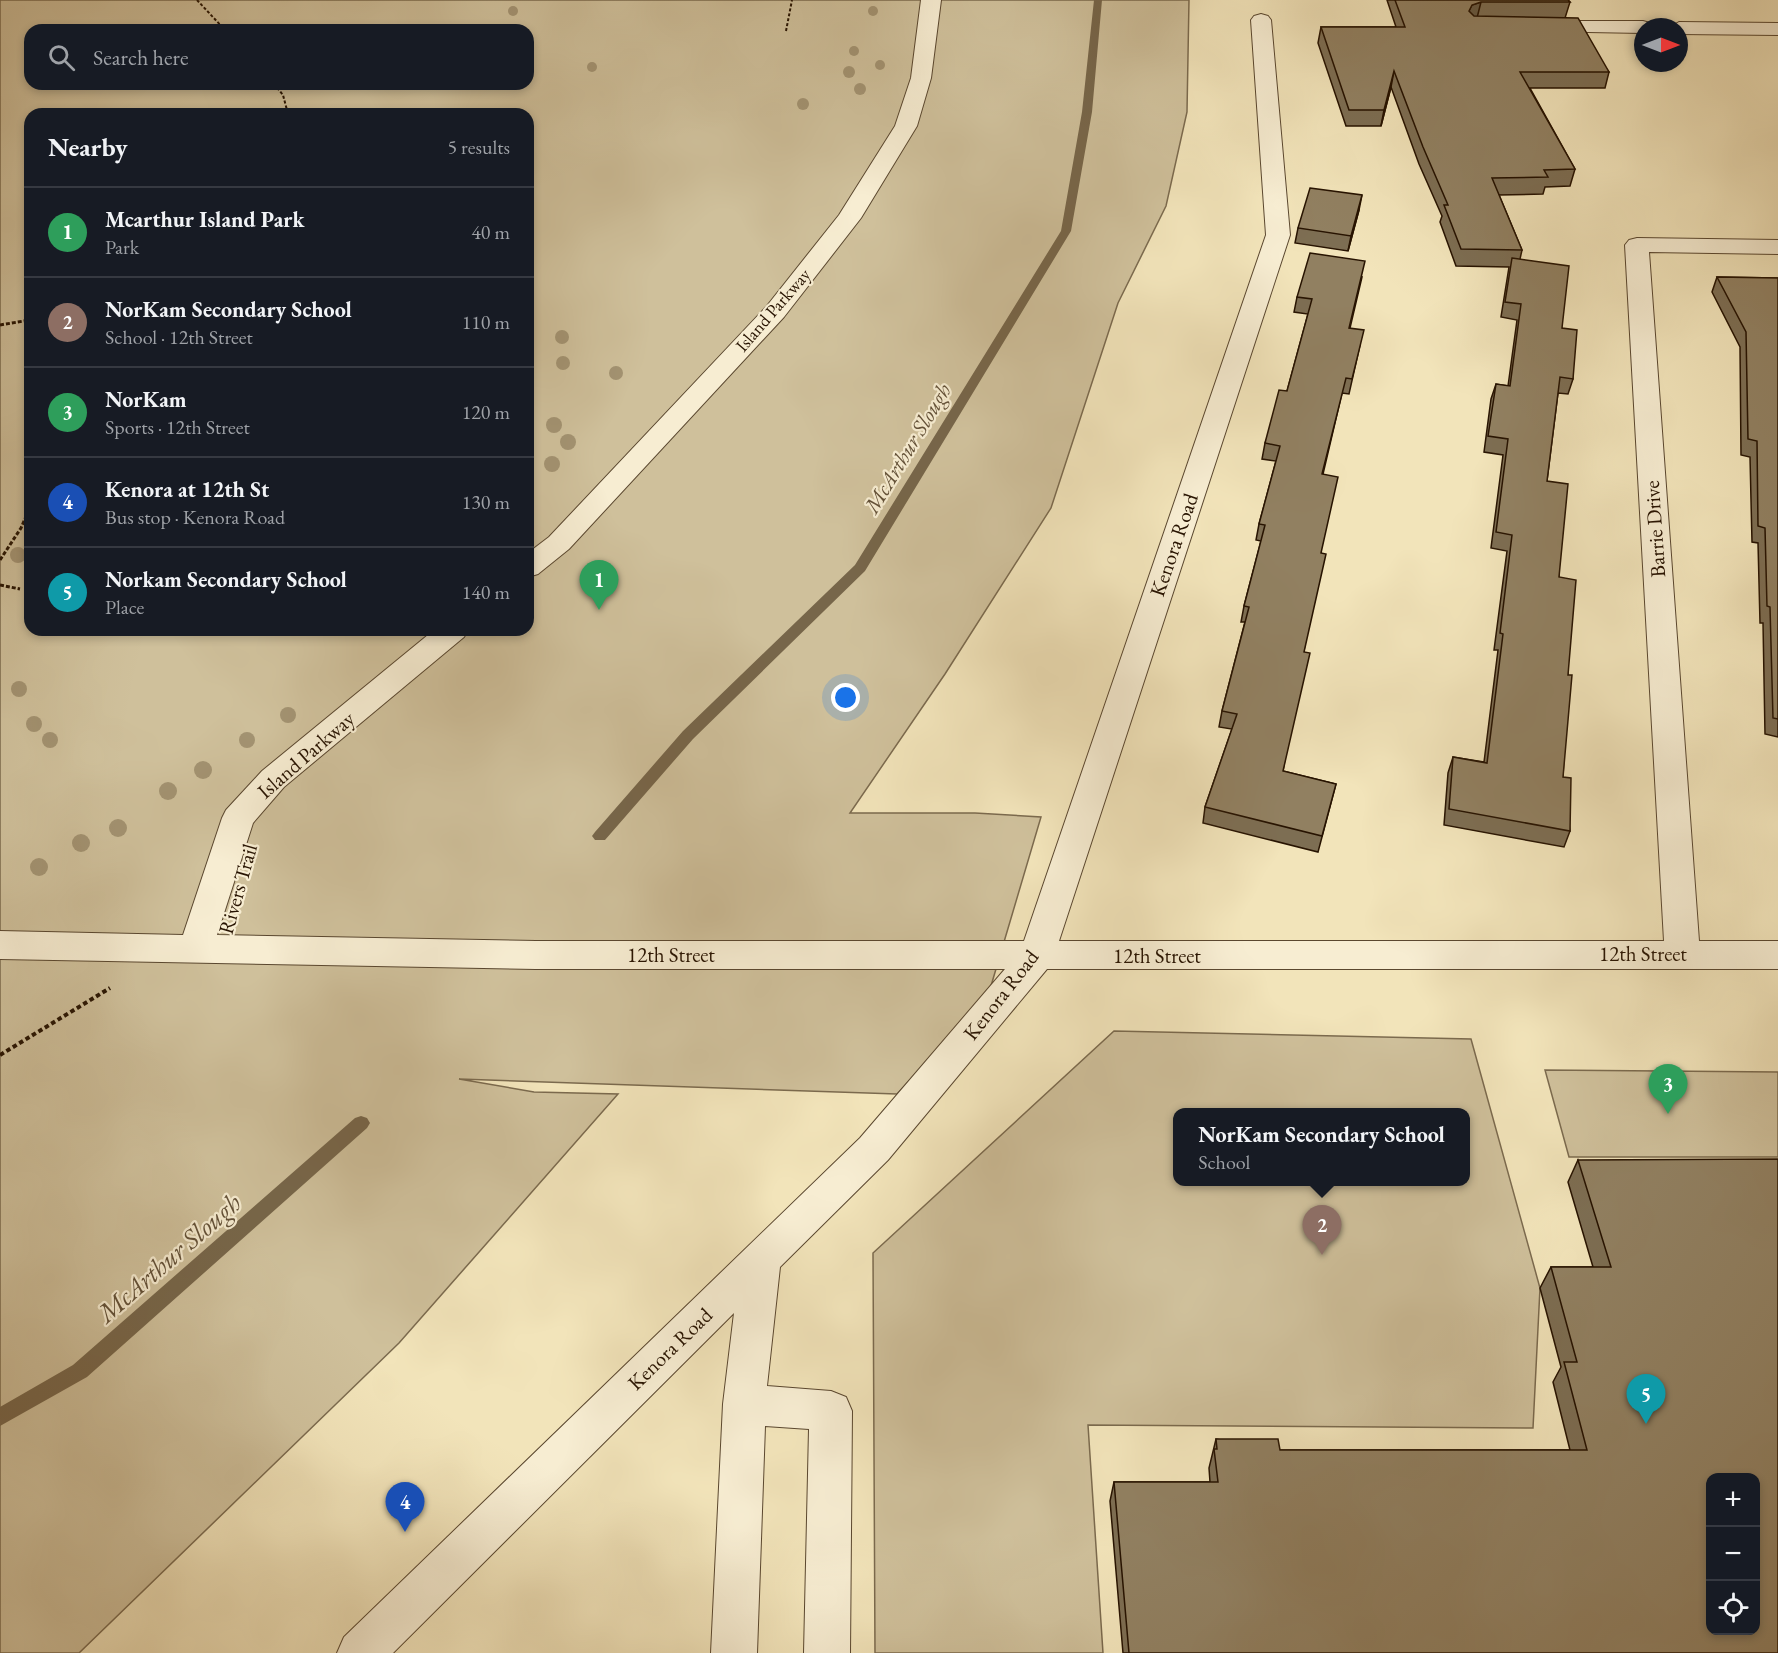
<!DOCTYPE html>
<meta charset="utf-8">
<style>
body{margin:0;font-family:"EB Garamond",serif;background:#242831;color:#f1f3f6}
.controls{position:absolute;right:18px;bottom:18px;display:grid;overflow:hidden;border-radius:12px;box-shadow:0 3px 9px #0003}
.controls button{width:54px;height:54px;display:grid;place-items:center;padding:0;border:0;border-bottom:2px solid #363941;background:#171b24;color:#f1f3f6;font:30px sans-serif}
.compass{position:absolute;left:1634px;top:18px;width:54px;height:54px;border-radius:50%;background:#171b24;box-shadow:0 3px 9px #0003;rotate:90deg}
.you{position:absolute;left:846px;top:698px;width:21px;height:21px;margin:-15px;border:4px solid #fff;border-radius:50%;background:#1a73e8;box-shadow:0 0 0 9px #1a73e833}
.badge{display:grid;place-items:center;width:39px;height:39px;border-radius:50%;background:#0b8043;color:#fff;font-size:20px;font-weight:700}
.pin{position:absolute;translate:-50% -50px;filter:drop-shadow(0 2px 3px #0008)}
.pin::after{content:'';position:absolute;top:32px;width:21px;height:18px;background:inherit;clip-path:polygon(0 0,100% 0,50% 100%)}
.popup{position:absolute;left:1173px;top:1108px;width:297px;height:78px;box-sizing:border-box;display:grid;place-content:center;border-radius:12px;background:#171b24;filter:drop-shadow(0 2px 4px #0005);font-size:20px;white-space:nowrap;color:#9ea1a6}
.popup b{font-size:22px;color:#f1f3f6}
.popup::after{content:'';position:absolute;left:50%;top:100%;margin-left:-12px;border:12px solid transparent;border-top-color:#171b24}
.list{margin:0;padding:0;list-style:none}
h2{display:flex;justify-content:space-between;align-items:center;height:78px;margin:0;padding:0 24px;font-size:26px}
h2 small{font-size:20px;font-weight:400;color:#9ea1a6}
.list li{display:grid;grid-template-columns:39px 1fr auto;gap:18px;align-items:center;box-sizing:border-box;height:90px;padding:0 24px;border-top:2px solid #363941}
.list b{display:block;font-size:22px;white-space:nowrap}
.list p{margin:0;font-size:20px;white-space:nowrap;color:#9ea1a6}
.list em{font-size:20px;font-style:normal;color:#9ea1a6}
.icon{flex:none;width:33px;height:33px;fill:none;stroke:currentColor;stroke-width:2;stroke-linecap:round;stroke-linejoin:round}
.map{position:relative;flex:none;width:1778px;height:1653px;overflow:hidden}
.search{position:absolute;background:#171b24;box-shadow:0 3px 9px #0003;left:24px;top:24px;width:510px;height:66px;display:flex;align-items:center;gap:15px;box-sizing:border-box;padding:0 21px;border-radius:18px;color:#9ea1a6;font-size:22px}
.panel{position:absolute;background:#171b24;box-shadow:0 3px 9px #0003;left:24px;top:108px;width:510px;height:528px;border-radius:18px}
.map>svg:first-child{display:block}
</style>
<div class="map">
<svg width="1778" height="1653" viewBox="0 0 1778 1653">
<rect width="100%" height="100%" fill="#f2e4ba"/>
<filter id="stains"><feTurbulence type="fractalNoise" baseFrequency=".00333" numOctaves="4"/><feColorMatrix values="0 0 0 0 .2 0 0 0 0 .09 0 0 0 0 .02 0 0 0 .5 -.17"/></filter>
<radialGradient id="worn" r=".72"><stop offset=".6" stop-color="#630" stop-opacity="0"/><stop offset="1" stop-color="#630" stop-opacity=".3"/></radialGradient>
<!-- green -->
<path fill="#cfc09b" stroke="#7b6a4e" stroke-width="1.5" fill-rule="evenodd" d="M 0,0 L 1189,0 L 1187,112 L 1166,206 L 1118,303 L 1051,508 L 945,674 L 850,813 L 975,813 L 1041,817 L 988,996 L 897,1094 L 459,1079 L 534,1092 L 618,1094 L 399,1343 L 79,1653 L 0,1653 ZM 30,30 L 528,30 L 528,84 L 30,84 ZM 30,114 L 528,114 L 528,630 L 30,630 Z
M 1114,1031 L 1471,1039 L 1540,1288 L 1533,1428 L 1088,1425 L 1103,1653 L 875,1653 L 873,1253 ZM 1178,1112 L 1466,1112 L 1466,1182 L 1178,1182 Z
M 1545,1070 L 1778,1072 L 1778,1157 L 1569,1157 Z"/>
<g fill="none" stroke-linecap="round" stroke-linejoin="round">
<!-- stream -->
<path fill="#77664a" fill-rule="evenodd" d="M 1094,0 L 1102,0 L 1092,112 L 1071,231 L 865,571 L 693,739 L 605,840 L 595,840 L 592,836 L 595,832 L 683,731 L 855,565 L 1061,231 L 1082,112 Z
M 361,1116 L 367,1118 L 370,1123 L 367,1128 L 87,1377 L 0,1426 L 0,1407 L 73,1365 L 355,1118 Z"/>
<!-- minor casing -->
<g stroke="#5a472f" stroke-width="2">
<path id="minor" d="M 921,0 L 941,0 L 931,78 L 917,126 L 861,218 L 784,317 L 569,549 L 538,574 L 528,577 L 528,553 L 549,537 L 766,307 L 839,215 L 895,126 L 911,78 Z
M 1261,14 L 1268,16 L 1271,20 L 1290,235 L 1059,941 L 1664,941 L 1625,245 L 1629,240 L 1637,238 L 1778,240 L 1778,254 L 1649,252 L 1699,941 L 1778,941 L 1778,969 L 1047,969 L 888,1160 L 780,1267 L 767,1386 L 831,1391 L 846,1397 L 852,1411 L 850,1653 L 804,1653 L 809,1429 L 765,1426 L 757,1653 L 711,1653 L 723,1404 L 734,1313 L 393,1653 L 337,1653 L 344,1637 L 860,1138 L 1005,969 L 536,969 L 0,959 L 0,931 L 183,935 L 222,818 L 226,810 L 262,771 L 434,630 L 468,630 L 464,637 L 284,787 L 253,823 L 217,935 L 536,941 L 1024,941 L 1266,235 L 1251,20 L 1254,16 Z
M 1540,21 L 1643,21 L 1650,23 L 1653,27 L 1643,27 L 1643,33 L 1533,31 L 1530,27 L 1533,23 Z
M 1679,22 L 1778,23 L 1778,35 L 1679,34 L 1679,27 L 1670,27 Z"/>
</g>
<!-- path-far2 -->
<path stroke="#271301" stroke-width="2" stroke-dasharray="3 2" stroke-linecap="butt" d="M 197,0 L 225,30
M 786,31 L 792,0
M 274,84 L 283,95 L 288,114"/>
<!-- path-far1 -->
<path stroke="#271301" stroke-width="3" stroke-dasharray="4 2" stroke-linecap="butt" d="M 0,325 L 30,320
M 0,560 L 21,528 L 28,512 L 27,488
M 0,585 L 20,589"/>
<!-- path -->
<path stroke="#271301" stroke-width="4" stroke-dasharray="4.5 3" stroke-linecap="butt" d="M 0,1055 L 110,988"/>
<!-- minor -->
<use href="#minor" fill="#f7edd2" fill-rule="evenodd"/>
</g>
<!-- trees -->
<g fill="#a39372">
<circle cx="513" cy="11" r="5"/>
<circle cx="873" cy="11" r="5"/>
<circle cx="854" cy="51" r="5"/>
<circle cx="880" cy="65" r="5"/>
<circle cx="592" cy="67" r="5"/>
<circle cx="849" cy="72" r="6"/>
<circle cx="860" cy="89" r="6"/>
<circle cx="803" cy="104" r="6"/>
<circle cx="562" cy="337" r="7"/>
<circle cx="563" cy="363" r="7"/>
<circle cx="616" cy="373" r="7"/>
<circle cx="554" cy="425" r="8"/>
<circle cx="568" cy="442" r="8"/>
<circle cx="552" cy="464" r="8"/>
<circle cx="18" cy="555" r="8"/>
<circle cx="19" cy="689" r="8"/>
<circle cx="288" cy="715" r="8"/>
<circle cx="34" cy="724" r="8"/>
<circle cx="50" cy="740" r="8"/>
<circle cx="247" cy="740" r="8"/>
<circle cx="203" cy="770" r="9"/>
<circle cx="168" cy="791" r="9"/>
<circle cx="118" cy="828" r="9"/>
<circle cx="81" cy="843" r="9"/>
<circle cx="39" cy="867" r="9"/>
</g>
<!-- wall -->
<path fill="#7d6e53" stroke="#271301" stroke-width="1.5" d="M 1387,0 L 1568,0 L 1570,2 L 1565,18 L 1609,72 L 1605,88 L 1530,88 L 1575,169 L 1570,186 L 1545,187 L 1543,194 L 1499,195 L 1522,250 L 1520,259 L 1562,328 L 1573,379 L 1568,394 L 1558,393 L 1547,481 L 1559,577 L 1568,675 L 1563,777 L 1570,831 L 1564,847 L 1444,825 L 1448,773 L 1453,757 L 1484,762 L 1498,650 L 1494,650 L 1507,551 L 1491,548 L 1503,455 L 1484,452 L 1491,399 L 1496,384 L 1508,386 L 1517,320 L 1501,317 L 1509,267 L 1456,266 L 1440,222 L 1442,216 L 1419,164 L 1391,87 L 1381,126 L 1346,126 L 1318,43 L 1321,27 L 1396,27 Z
M 1359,210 L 1348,251 L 1295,243 L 1298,228 Z
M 1362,277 L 1350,328 L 1360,345 L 1349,394 L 1342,393 L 1323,474 L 1321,553 L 1283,771 L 1336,784 L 1318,852 L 1203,823 L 1205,807 L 1232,729 L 1219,727 L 1222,711 L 1245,622 L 1241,622 L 1244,606 L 1261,541 L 1256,540 L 1259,524 L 1276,461 L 1262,459 L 1265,443 L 1287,391 L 1308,314 L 1294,312 L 1297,297 Z
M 1717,277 L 1778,278 L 1778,737 L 1765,734 L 1763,623 L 1760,623 L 1758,543 L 1752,542 L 1750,457 L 1741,455 L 1740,347 L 1712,292 Z
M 1578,1160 L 1778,1653 L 1123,1653 L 1110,1501 L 1114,1482 L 1210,1482 L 1209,1468 L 1216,1439 L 1280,1450 L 1570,1450 L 1553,1382 L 1561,1367 L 1540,1288 L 1551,1267 L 1593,1267 L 1568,1182 Z"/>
<!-- shaded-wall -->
<path fill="#665a44" stroke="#271301" stroke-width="1.5" d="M 1481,2 L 1477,18 L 1468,21 L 1469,11 L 1472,5 Z
M 1394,71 L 1391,87 L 1381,126 L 1384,110 Z
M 1362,195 L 1359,210 L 1348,251 L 1351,236 Z"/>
<!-- building -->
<path fill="#918061" stroke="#271301" stroke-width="1.5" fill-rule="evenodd" d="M 1395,0 L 1568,0 L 1570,2 L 1481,2 L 1472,5 L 1469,11 L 1474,16 L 1578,18 L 1609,72 L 1520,72 L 1575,169 L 1544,170 L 1548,177 L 1492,178 L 1522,250 L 1461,249 L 1444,205 L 1448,205 L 1423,147 L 1394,71 L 1384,110 L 1349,110 L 1321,27 L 1405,27 Z
M 1310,188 L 1362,195 L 1351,236 L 1298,228 Z
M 1310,253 L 1365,261 L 1349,328 L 1364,330 L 1352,379 L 1346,378 L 1322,474 L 1338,477 L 1321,553 L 1326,554 L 1304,652 L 1310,653 L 1283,771 L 1336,784 L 1322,836 L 1205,807 L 1237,714 L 1222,711 L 1249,607 L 1244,606 L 1265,525 L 1259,524 L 1280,446 L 1265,443 L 1279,390 L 1287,391 L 1312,299 L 1297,297 Z
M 1512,258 L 1569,266 L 1562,328 L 1577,330 L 1573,379 L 1560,377 L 1547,481 L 1568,484 L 1559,577 L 1576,580 L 1568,675 L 1572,675 L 1563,777 L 1571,778 L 1570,831 L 1449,809 L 1453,757 L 1487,763 L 1503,634 L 1500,633 L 1512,535 L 1496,532 L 1508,439 L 1488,436 L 1496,384 L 1510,386 L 1521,304 L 1505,302 Z
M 1717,277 L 1778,278 L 1778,719 L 1773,718 L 1770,607 L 1767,606 L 1765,528 L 1758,526 L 1757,441 L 1748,439 L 1746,332 Z
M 1778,1159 L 1778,1653 L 1129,1653 L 1114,1482 L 1218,1482 L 1214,1449 L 1217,1449 L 1216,1439 L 1278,1439 L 1280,1450 L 1587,1450 L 1564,1362 L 1577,1362 L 1551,1267 L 1611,1267 L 1578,1160 ZM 1710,1478 L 1755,1478 L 1755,1630 L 1710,1630 Z"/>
<g text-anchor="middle" stroke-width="4.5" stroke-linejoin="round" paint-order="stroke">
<!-- far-street labels -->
<g font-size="18" fill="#271301" stroke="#f7edd2">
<text transform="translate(773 310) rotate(-49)" y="6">Island Parkway</text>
</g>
<!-- street labels -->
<g font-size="21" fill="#271301" stroke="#f7edd2">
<text transform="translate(1655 529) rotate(-94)" y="7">Barrie Drive</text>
<text transform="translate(1174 545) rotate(-71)" y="7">Kenora Road</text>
<text transform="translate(306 755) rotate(-41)" y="7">Island Parkway</text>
<text transform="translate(238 889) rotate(-74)" y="7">Rivers Trail</text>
<text x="1643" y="961">12th Street</text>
<text x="671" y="962">12th Street</text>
<text x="1157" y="963">12th Street</text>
<text transform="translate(1001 995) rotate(-52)" y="7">Kenora Road</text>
<text transform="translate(670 1349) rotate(-44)" y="7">Kenora Road</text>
</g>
<!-- water labels -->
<g font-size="22" font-style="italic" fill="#635138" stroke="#f7edd2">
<text transform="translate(907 448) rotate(-59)" y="8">McArthur Slough</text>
</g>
<!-- near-water labels -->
<g font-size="27" font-style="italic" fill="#635138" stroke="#f7edd2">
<text transform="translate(169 1258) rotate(-41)" y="9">McArthur Slough</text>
</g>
</g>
<rect width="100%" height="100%" filter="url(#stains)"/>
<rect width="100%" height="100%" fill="url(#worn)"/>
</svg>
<div class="controls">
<button>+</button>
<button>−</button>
<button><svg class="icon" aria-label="locate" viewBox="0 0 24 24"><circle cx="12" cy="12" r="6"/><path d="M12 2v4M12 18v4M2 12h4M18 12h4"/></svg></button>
</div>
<svg class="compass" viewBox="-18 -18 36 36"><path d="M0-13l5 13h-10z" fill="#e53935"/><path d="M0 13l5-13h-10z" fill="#9ea1a6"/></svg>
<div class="you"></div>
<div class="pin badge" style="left:599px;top:610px;background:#2e9e5b">1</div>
<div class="pin badge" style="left:1322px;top:1255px;background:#8d6e63">2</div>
<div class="popup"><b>NorKam Secondary School</b>School</div>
<div class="pin badge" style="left:1668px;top:1114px;background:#2e9e5b">3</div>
<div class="pin badge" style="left:405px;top:1532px;background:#1a4fb4">4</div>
<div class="pin badge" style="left:1646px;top:1424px;background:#0f9aa8">5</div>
<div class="search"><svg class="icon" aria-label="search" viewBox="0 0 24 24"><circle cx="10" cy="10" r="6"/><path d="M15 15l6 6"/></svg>Search here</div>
<section class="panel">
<h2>Nearby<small>5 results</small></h2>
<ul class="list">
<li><span class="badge" style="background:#2e9e5b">1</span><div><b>Mcarthur Island Park</b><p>Park</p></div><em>40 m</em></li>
<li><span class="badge" style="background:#8d6e63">2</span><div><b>NorKam Secondary School</b><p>School · 12th Street</p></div><em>110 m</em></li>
<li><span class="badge" style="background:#2e9e5b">3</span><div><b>NorKam</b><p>Sports · 12th Street</p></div><em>120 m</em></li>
<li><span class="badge" style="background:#1a4fb4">4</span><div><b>Kenora at 12th St</b><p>Bus stop · Kenora Road</p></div><em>130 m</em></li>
<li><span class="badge" style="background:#0f9aa8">5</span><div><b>Norkam Secondary School</b><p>Place</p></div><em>140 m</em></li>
</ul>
</section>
</div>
